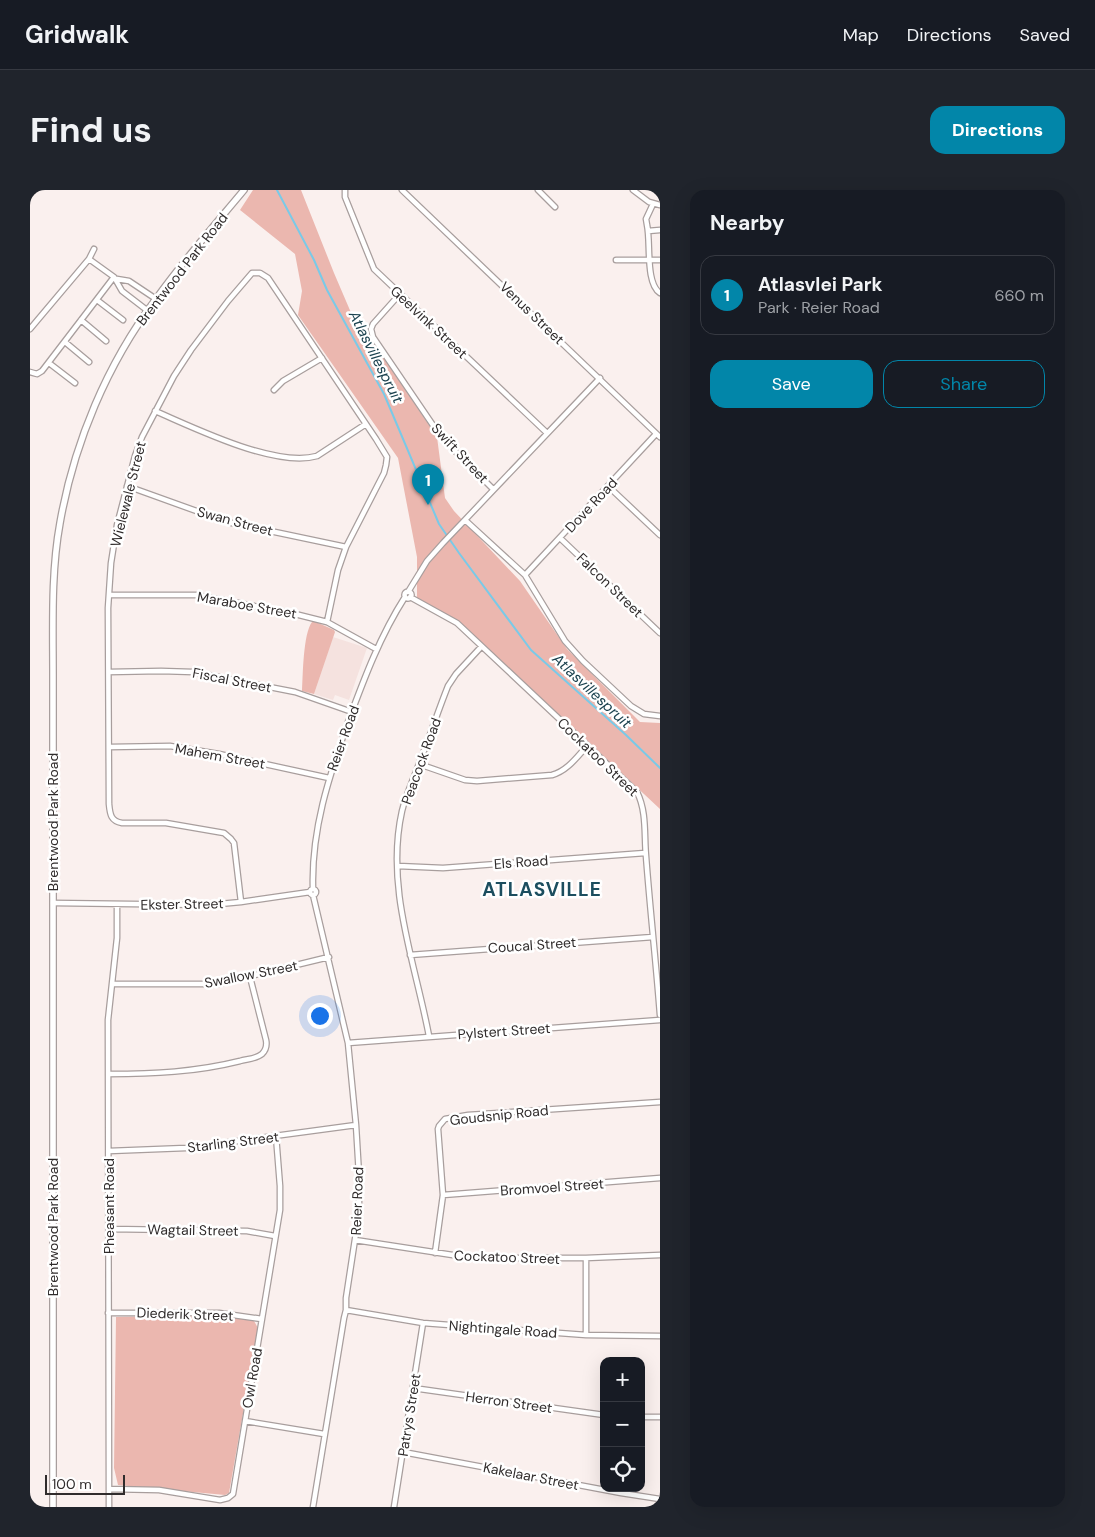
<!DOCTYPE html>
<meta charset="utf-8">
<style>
body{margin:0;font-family:"DM Sans",sans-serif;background:#20242c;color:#f1f3f6}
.controls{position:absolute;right:15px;bottom:15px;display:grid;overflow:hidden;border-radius:10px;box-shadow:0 5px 20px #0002}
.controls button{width:45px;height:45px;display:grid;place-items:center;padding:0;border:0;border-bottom:1px solid #363941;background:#171b24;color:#f1f3f6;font:25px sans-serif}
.scale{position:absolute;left:15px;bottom:12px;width:80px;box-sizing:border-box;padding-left:5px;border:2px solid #302c2c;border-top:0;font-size:14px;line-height:18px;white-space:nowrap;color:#302c2c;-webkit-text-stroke:4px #fff;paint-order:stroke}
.you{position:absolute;left:289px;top:825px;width:18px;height:18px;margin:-12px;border:4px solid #fff;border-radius:50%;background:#1a73e8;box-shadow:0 0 0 8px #1a73e833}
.badge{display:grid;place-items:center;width:32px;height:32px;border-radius:50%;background:#0286a9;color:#fff;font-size:16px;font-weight:700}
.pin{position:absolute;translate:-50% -41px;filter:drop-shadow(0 1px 2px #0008)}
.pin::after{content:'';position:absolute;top:26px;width:18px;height:15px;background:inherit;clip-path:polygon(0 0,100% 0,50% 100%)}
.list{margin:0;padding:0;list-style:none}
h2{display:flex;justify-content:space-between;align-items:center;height:65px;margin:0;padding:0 20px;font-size:21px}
h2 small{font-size:16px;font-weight:400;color:#9ea1a6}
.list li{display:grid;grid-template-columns:32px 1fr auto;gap:15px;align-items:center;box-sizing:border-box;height:80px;margin:0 10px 10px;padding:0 10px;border:1px solid #363941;border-radius:15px}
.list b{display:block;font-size:19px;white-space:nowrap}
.list p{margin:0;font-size:16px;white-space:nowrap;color:#9ea1a6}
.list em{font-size:16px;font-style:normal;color:#9ea1a6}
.actions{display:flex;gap:10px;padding:15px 20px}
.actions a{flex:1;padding:11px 0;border:1px solid #0286a9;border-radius:15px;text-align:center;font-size:18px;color:#0286a9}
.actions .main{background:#0286a9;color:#fff}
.icon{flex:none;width:28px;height:28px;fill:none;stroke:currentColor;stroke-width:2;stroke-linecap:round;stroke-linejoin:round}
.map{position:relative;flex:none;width:630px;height:1317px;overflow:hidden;border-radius:15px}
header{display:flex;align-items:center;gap:30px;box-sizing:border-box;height:70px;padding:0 25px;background:#171b24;border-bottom:1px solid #363941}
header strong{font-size:24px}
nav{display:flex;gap:28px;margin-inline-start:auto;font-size:18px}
.intro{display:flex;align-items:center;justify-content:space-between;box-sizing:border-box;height:120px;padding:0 30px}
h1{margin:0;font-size:35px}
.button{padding:12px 22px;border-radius:15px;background:#0286a9;color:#fff;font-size:18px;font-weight:700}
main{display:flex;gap:30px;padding:0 30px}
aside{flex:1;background:#171b24;border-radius:15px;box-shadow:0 5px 20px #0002}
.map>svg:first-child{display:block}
</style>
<header>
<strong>Gridwalk</strong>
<nav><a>Map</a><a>Directions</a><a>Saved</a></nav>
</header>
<div class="intro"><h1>Find us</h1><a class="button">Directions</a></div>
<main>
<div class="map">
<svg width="630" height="1317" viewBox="0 0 630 1317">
<rect width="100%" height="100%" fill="#faf0ee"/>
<!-- built -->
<path fill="#f5e2df" d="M 303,447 L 337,458 L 319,510 L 305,505 L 303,510 L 284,504 Z"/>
<!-- green -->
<path fill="#ebb7af" d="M 223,0 L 271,0 L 304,83 L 328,139 L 332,136 L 407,247 L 415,308 L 424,321 L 490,391 L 537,459 L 610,532 L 630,533 L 630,619 L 431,433 L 387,408 L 387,367 L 368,268 L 268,125 L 272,101 L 265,64 L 210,20 Z
M 282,432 L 286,432 L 304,440 L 305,442 L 284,504 L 272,501 C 273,485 273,444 282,432 Z
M 190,1125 L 224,1131 L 228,1138 L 199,1303 L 195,1305 L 88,1295 L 84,1278 L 86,1127 Z"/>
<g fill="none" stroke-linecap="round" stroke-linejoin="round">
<!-- stream -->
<path stroke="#79cae8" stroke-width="2" d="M 247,0 L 284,70 L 297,100 L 354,204 L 409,334 L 429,363 L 501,460 L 596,545 L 630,578"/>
<!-- minor casing -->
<g stroke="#a89e9d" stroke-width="7">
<path id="minor" d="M 315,0 L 315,7 L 344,79 L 517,243
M 372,0 L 630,247
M 508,0 L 525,17
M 603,0 L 619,12 L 630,15
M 623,14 L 616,29 L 617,35 C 621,52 615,93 630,103
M 618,41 L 630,40
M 59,69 L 84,87 L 92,101 L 118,121
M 586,70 L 630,70
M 87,89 L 99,91 L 126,109
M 369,105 L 343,134 L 341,139 L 343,147 L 411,247 L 463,299
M 67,110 L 93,130
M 51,130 L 76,151
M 0,139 L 59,69 L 64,59
M 35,152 L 59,172
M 19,173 L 45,193
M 0,182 L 7,184 L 12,181 L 84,87
M 244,200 L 253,191 L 292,168
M 125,221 C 165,238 245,278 287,266 L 336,234
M 97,296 L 197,332 L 316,357
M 578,296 L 630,345
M 435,330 L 495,385 L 535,451 L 553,471 L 601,516 L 614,524 L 630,526
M 530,348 L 630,443
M 495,385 L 626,244
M374.5 405a3.5 3.5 0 1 1 7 0a3.5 3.5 0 1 1-7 0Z
M 378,402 L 397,371 L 413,353 L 570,188
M 80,405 L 166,405 L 261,423 L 297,432 L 346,459
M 380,407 L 427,433 L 607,602 C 617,622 614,645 616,666 C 620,719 626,772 630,825
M 79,482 L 131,481 L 163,482 L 265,502 L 322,522
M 80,557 L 140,556 L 189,564 L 299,588
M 389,574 L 435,590 L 447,591 L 522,585 C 537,581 547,567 557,556
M 368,676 L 413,678 L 615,663
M 283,699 C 281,640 299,587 318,532 C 334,489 350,446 375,407
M280 702a3 3 0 1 1 6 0a3 3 0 1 1-6 0Z
M 211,712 L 204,653 L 201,649 L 194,643 L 136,633 L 92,633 C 81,631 80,625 79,614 L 78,418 L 81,373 L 87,335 L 105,266 L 112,247 L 144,186 L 161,160 L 198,111 L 222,83 L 230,83 L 238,88 L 346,249 L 357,267 L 356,275 L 354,283 L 316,357 L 308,380 L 297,432
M 23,713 L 179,715 L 211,712 L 280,702
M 380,765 L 623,747
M 83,794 L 188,794 L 299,767
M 399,846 C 385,772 355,697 372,621 C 376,604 384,588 390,571 C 400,546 408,521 418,496 L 426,484 L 451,457
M 318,853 L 630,830
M 79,884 C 123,884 166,882 210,871 C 217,869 226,869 232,864 C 236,860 237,855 236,850 L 220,787
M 79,961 L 156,958 L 326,935
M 413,1005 L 630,988
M 79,1039 L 217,1041 L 245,1046
M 325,1050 L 442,1068 L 556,1068 L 630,1065
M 405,1063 L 413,1005 L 408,939 L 409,936 L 415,929 L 438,925 L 630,912
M 316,1120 L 393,1133 L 556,1145 L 630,1146
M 78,1123 L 189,1123 L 232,1129
M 556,1145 L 556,1068
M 383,1198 L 574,1225
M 611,1227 L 630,1227
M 215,1231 L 294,1244
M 373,1262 L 591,1303 L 630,1309
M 79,1299 L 129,1300 L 190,1310 L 198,1308 L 203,1304 L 250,1020 L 250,996 L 246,946
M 79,1317 L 78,830 L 87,748 L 87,715
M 283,1317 L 314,1128 L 316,1120 L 316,1108 L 329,1023 L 329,985 L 326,935 L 318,853 L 283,705
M 364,1317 L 393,1133"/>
</g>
<!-- tertiary casing -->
<g stroke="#a89e9d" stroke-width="8">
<path id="tertiary" d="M 23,1317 L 23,484 C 23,434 21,382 30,333 C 44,253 77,174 126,109 C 153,71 184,36 214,0"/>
</g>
<!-- minor -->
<use href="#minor" stroke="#fff" stroke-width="4.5"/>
<!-- tertiary -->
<use href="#tertiary" stroke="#fff" stroke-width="5.5"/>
</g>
<g text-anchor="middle" stroke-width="5" stroke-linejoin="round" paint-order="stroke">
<!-- street labels -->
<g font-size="14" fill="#302c2c" stroke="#fff">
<text transform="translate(152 79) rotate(-52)" y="5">Brentwood Park Road</text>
<text transform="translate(502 123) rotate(44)" y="5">Venus Street</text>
<text transform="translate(399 132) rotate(43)" y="5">Geelvink Street</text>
<text transform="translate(430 263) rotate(47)" y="5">Swift Street</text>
<text transform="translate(98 304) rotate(-76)" y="5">Wielewale Street</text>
<text transform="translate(561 315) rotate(-47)" y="5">Dove Road</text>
<text transform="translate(205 331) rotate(15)" y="5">Swan Street</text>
<text transform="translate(580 395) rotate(44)" y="5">Falcon Street</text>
<text transform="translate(217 415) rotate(10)" y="5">Maraboe Street</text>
<text transform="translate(202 490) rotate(11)" y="5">Fiscal Street</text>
<text transform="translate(313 548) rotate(-70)" y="5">Reier Road</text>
<text transform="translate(190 566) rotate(10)" y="5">Mahem Street</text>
<text transform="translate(568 567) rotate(44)" y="5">Cockatoo Street</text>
<text transform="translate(391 571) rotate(-70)" y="5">Peacock Road</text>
<text transform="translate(23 632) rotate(-90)" y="5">Brentwood Park Road</text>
<text transform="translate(491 672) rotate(-4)" y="5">Els Road</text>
<text transform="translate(152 714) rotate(-1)" y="5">Ekster Street</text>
<text transform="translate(502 755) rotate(-4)" y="5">Coucal Street</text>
<text transform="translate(221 784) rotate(-11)" y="5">Swallow Street</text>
<text transform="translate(474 841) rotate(-4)" y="5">Pylstert Street</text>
<text transform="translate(469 925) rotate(-6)" y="5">Goudsnip Road</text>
<text transform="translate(203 952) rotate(-7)" y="5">Starling Street</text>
<text transform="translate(522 997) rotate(-4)" y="5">Bromvoel Street</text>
<text transform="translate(327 1011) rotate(-88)" y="5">Reier Road</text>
<text transform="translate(79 1016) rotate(-90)" y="5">Pheasant Road</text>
<text transform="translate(23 1037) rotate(-90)" y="5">Brentwood Park Road</text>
<text transform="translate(163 1040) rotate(1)" y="5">Wagtail Street</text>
<text transform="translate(477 1067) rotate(2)" y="5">Cockatoo Street</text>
<text transform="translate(155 1124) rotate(2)" y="5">Diederik Street</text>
<text transform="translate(473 1139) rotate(4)" y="5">Nightingale Road</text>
<text transform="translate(222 1188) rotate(-80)" y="5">Owl Road</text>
<text transform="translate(479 1212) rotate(8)" y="5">Herron Street</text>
<text transform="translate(379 1225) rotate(-81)" y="5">Patrys Street</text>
<text transform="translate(501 1286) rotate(11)" y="5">Kakelaar Street</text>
</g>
<!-- water labels -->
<g font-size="15" font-style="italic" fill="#1c424f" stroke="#fff">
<text transform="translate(346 167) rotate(63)" y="5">Atlasvillespruit</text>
<text transform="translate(562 501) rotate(43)" y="5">Atlasvillespruit</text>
</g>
<!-- district labels -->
<g font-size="19" font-weight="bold" letter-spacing="1" fill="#1c4e5f" stroke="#fff">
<text x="512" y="706">ATLASVILLE</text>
</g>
</g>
</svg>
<div class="controls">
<button>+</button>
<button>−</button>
<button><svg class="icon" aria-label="locate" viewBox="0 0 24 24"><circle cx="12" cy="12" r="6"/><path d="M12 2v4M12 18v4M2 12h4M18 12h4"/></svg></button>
</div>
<div class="scale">100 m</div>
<div class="you"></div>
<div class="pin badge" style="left:398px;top:315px">1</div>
</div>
<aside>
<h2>Nearby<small></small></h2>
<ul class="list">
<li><span class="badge">1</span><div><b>Atlasvlei Park</b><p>Park · Reier Road</p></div><em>660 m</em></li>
</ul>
<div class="actions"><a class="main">Save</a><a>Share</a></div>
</aside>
</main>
